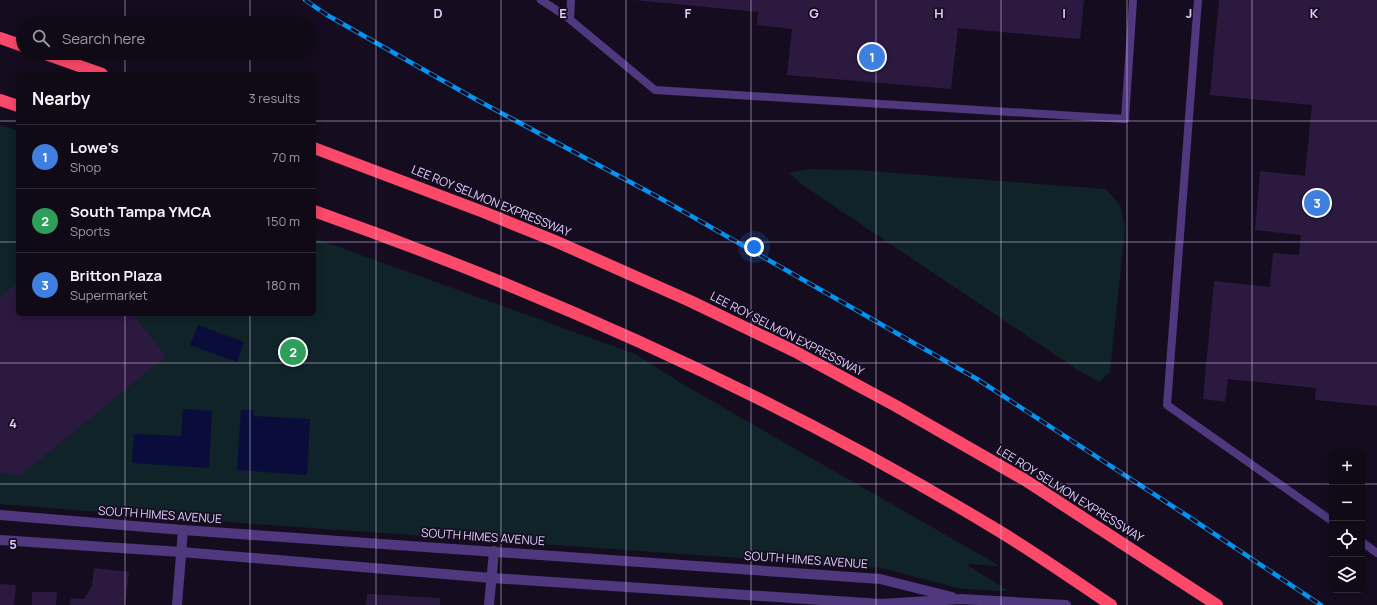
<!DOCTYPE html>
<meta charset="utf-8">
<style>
body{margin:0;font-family:Manrope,sans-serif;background:#1e1824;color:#f1f3f6}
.controls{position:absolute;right:12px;bottom:12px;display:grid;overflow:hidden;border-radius:6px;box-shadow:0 2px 10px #0003}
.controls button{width:36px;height:36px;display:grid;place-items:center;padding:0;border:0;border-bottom:1px solid #302b36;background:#100a17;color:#f1f3f6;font:20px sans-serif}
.you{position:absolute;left:754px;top:247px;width:14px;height:14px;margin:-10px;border:3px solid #fff;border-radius:50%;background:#1a73e8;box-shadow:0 0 0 6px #1a73e833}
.badge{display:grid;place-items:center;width:26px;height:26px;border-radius:50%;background:#8c9099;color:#fff;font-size:13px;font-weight:700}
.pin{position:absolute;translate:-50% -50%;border:2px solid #fff;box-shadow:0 1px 4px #0006}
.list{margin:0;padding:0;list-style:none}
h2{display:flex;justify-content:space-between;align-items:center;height:52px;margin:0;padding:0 16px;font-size:17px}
h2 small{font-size:13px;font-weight:400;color:#9c9aa1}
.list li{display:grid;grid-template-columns:26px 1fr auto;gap:12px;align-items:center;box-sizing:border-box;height:64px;padding:0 16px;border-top:1px solid #302b36}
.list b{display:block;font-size:15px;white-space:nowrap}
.list p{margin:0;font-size:13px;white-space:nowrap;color:#9c9aa1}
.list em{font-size:13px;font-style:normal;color:#9c9aa1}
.icon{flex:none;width:22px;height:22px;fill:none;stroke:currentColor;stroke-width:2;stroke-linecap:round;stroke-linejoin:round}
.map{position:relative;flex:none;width:1377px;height:605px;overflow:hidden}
.search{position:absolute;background:#100a17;box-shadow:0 2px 10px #0003;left:16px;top:16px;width:300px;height:44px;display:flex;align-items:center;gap:10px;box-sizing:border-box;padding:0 14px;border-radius:22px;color:#9c9aa1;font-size:15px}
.panel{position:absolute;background:#100a17;box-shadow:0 2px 10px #0003;left:16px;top:72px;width:300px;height:244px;border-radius:6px}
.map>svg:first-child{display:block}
</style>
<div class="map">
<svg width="1377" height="605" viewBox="0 0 1377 605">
<rect width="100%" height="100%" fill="#150d1f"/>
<!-- green -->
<path fill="#102329" d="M 0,125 L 18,131 L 18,314 L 314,314 L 314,238 L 635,354 L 691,389 L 1000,566 L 966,564 L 1008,591 L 962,589 L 881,568 L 184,519 L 0,504 Z
M 809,169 L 857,170 L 1106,189 L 1120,205 L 1125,229 L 1110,372 L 1099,382 L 1078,370 L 804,186 L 789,173 Z"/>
<!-- water -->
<path fill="#0a0d3c" d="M 198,325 L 244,342 L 237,362 L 190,345 Z
M 183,409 L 212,411 L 209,468 L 132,463 L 134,434 L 181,436 Z
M 241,410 L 253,410 L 253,416 L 310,419 L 307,475 L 237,470 Z"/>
<!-- building -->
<path fill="#2c1940" d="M 634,0 L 1084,0 L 1080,39 L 958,28 L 951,89 L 787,75 L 792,29 L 757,25 L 758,12 Z
M 1219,0 L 1377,0 L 1377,406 L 1315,400 L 1316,388 L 1228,379 L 1225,402 L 1203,399 L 1214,281 L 1270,287 L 1273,253 L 1299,255 L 1301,235 L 1255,230 L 1260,171 L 1305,176 L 1312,105 L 1210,95 Z
M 18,282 L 18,314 L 133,314 L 166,356 L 21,475 L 0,473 L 0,297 Z
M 94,568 L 129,572 L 125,605 L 70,605 L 71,598 L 84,599 L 92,586 Z
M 0,584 L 16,585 L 14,605 L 0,605 Z
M 32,592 L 57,592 L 56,605 L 32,605 Z
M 367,594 L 440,598 L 440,605 L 366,605 Z"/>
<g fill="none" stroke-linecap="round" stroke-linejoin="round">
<!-- service -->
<path stroke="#4f387e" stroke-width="8" d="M 541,0 L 567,17 L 655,90 L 1125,119 L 1133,0
M 1198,0 L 1167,405 L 1332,521
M 570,19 L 571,0
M 1362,542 L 1377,553"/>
<!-- minor -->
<path stroke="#4f387e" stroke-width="10" d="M 177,605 L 183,530
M 489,605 L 494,551"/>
<!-- tertiary -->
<path stroke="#4f387e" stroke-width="10" d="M 0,515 L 183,530 L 880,579 L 952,597
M 0,540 L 181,552 L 492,578 L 881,604 L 961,599 L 1066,605"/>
<!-- motorway -->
<path stroke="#fc496a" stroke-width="12" d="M 0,38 L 23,46
M 43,53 L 102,74
M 0,100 L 18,106
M 314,148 L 486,213 L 555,241 L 690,301 L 794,351 L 896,406 L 1025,480 L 1217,605
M 314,211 C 552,295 783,400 999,531 C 1037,554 1074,580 1111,605"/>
<!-- rail casing -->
<g stroke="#0394f3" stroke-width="4.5">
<path id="rail" d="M 305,0 L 327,15 L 477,100 L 658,197 L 977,379 L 1186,515 L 1321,605"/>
</g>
<!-- rail -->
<use href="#rail" stroke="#150d1f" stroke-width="3" stroke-dasharray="9" stroke-linecap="butt"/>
</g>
<!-- grid -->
<path fill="none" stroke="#e0ccfe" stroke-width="1" stroke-opacity="0.55" d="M 125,0 L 125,23M 250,0 L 250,23M 376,0 L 376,605M 501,0 L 501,605M 626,0 L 626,605M 751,0 L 751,605M 876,0 L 876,605M 1001,0 L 1001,605M 1127,0 L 1127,605M 1252,0 L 1252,605M 125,53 L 125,74M 250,53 L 250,74M 0,121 L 18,121M 314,121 L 1377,121M 0,242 L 18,242M 314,242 L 1377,242M 125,314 L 125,605M 250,314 L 250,605M 0,363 L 1377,363M 0,484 L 1332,484M 1362,484 L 1377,484"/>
<g text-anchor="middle" stroke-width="3.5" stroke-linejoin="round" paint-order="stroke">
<!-- street labels -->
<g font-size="12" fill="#e0ccfe" stroke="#150d1f">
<text transform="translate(491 201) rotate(22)" y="4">LEE ROY SELMON EXPRESSWAY</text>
<text transform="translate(787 334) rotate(27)" y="4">LEE ROY SELMON EXPRESSWAY</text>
<text transform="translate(1070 494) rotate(32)" y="4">LEE ROY SELMON EXPRESSWAY</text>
<text transform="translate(160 515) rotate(4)" y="4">SOUTH HIMES AVENUE</text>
<text transform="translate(483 537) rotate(4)" y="4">SOUTH HIMES AVENUE</text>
<text transform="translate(806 560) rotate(4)" y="4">SOUTH HIMES AVENUE</text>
</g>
</g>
<g font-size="13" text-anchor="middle" font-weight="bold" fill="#e0ccfe" stroke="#150d1f" stroke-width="3.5" stroke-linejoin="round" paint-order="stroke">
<text x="438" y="18">D</text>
<text x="563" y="18">E</text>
<text x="688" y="18">F</text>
<text x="814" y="18">G</text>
<text x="939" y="18">H</text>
<text x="1064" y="18">I</text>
<text x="1189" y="18">J</text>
<text x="1314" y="18">K</text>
<text x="13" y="428">4</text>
<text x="13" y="549">5</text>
</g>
</svg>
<div class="controls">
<button>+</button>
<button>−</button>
<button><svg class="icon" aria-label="locate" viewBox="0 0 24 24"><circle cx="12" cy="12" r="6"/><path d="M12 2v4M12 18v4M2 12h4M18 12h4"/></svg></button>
<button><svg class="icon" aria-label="layers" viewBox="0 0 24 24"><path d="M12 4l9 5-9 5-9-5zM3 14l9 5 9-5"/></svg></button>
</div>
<div class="you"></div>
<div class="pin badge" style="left:872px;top:57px;background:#3f7fe0">1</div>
<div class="pin badge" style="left:293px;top:352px;background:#2e9e5b">2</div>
<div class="pin badge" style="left:1317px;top:203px;background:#3f7fe0">3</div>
<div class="search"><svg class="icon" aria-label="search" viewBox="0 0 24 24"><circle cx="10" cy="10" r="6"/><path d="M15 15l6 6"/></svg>Search here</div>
<section class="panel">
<h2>Nearby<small>3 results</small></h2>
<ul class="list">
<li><span class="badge" style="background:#3f7fe0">1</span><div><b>Lowe's</b><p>Shop</p></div><em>70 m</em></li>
<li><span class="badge" style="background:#2e9e5b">2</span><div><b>South Tampa YMCA</b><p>Sports</p></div><em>150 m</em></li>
<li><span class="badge" style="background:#3f7fe0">3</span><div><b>Britton Plaza</b><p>Supermarket</p></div><em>180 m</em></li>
</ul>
</section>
</div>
